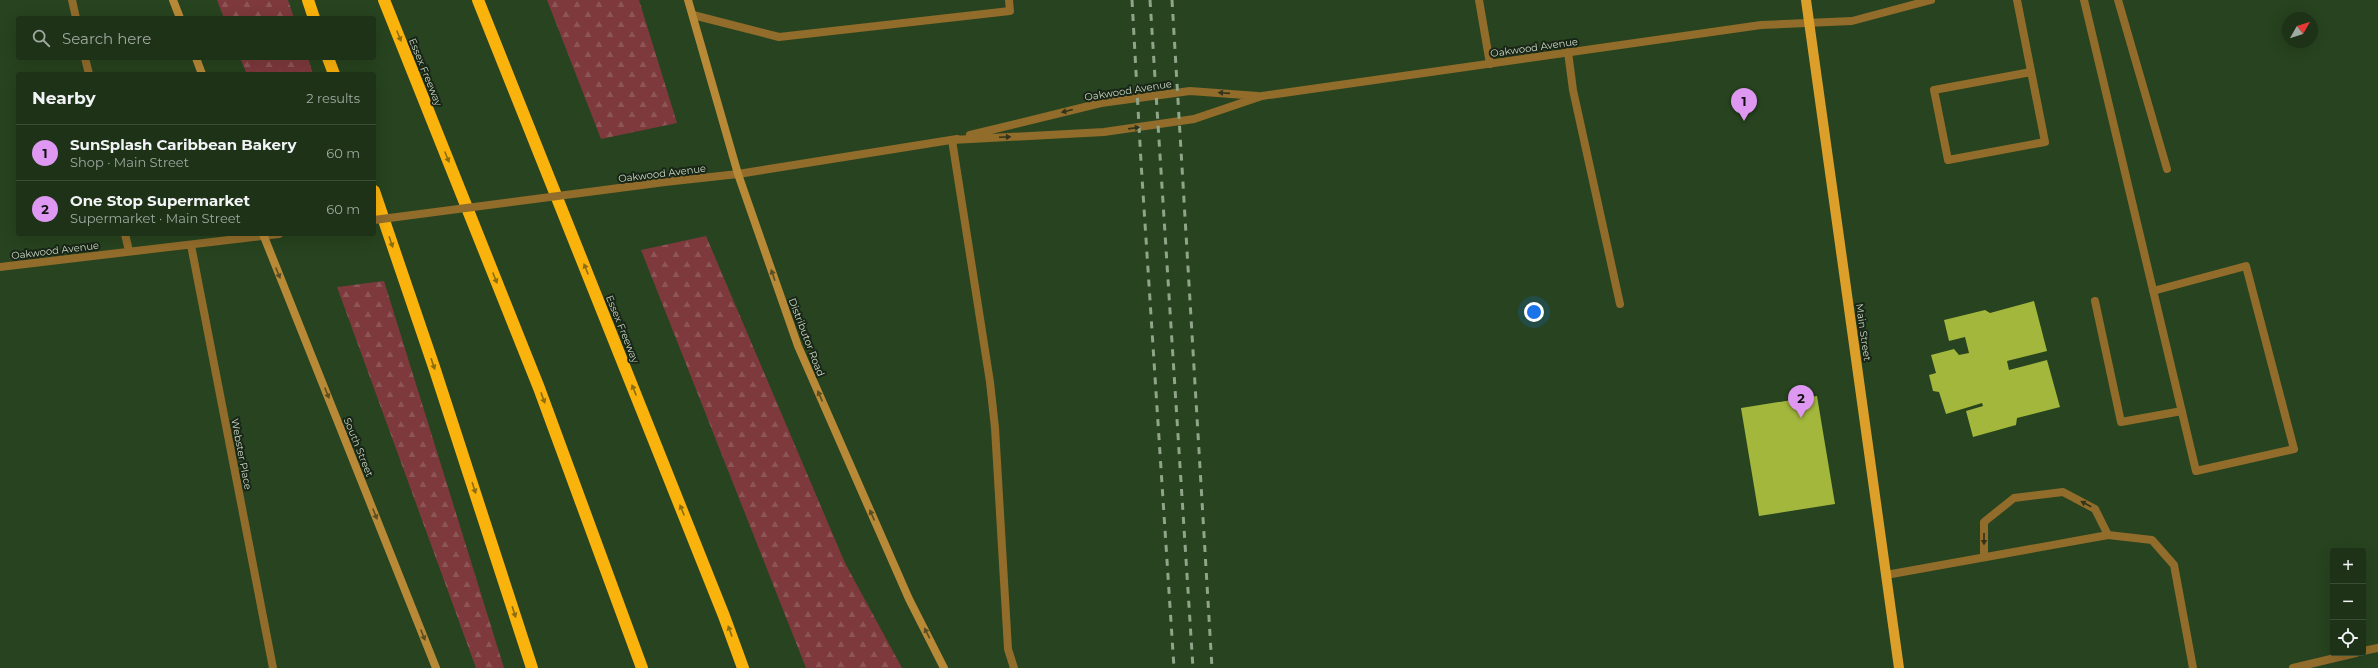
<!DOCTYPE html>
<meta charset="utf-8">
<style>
body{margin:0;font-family:Montserrat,sans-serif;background:#2a3e24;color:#f1f3f6}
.controls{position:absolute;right:12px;bottom:12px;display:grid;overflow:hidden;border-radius:4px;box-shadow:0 4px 16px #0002}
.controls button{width:36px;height:36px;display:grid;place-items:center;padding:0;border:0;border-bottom:1px solid #3b4d36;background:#1d3217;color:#f1f3f6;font:20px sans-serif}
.compass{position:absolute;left:2282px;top:12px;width:36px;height:36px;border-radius:50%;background:#1d3217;box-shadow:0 4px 16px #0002;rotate:51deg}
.you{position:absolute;left:1534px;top:312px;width:14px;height:14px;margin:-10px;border:3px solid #fff;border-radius:50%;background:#1a73e8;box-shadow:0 0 0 6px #1a73e833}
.badge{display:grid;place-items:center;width:26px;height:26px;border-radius:50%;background:#de98f2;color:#111;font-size:13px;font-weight:700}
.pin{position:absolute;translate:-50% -33px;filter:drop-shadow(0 1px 2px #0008)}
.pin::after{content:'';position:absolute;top:21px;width:14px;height:12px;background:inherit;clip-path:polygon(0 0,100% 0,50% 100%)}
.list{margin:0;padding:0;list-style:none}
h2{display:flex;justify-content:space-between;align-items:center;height:52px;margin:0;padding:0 16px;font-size:17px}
h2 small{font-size:13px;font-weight:400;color:#a0aaa1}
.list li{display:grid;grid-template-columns:26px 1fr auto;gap:12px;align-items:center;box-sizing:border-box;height:56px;padding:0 16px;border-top:1px solid #3b4d36}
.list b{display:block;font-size:15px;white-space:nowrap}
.list p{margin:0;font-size:13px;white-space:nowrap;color:#a0aaa1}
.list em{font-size:13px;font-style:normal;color:#a0aaa1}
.icon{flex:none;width:22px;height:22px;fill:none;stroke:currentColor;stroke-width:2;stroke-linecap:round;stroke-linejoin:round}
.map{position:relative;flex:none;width:2378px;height:668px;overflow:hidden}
.search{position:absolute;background:#1d3217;box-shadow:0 4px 16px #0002;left:16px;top:16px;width:360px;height:44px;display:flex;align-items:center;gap:10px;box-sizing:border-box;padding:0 14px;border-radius:4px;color:#a0aaa1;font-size:15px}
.panel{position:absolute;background:#1d3217;box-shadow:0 4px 16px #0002;left:16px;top:72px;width:360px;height:164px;border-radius:4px}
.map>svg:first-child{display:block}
</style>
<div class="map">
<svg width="2378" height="668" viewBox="0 0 2378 668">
<defs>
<pattern id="forest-firs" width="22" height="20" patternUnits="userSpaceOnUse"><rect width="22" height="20" fill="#7d393c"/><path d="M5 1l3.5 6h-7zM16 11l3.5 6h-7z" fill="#8e5557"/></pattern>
</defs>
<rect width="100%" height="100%" fill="#27431f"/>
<!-- forest -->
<path fill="url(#forest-firs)" d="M 217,0 L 288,0 L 294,18 L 224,18 Z
M 547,0 L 639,0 L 677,123 L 601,139 Z
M 240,58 L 308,58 L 313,74 L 247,74 Z
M 706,236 L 845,563 L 902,668 L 806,668 L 641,250 Z
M 384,281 L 504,668 L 476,668 L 337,287 Z"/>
<!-- building -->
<path fill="#a2b73c" d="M 2034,301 L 2047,351 L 2007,361 L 2009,370 L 2047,360 L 2060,407 L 2017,418 L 2016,425 L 1973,437 L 1966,411 L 1983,406 L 1982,403 L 1946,414 L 1939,392 L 1933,391 L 1929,375 L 1936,373 L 1931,355 L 1954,349 L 1959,355 L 1969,353 L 1965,337 L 1949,341 L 1944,320 L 1985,310 L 1990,313 Z
M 1817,396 L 1835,504 L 1759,516 L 1741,408 Z"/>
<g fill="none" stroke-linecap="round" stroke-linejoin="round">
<!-- service -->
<path stroke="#916c2b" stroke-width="8" d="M 1479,0 L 1490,64
M 2017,0 L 2045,142 L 1948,160 L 1934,90 L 2031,72
M 2084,0 L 2196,471 L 2294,449 L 2246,266 L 2153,291
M 2118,0 L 2167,169
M 693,15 L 779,37 L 1010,11 L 1009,0
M 1568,52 L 1573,90 L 1620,304
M 952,140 L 990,382 L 995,428 L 1008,649 L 1014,668
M 2095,301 L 2121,422 L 2182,411
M 1984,557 L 1984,522 L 2014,498 L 2063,492 L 2095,509 L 2108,535
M 1886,575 L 2108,535 L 2152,540 L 2174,565 L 2193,668"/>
<!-- minor -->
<path stroke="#916c2b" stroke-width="8" d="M 72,0 L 76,18
M 85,58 L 89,74
M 970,135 L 1101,103 L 1190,91 L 1258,96
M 952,140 L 1104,132 L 1194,119 L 1262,96 L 1761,25 L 1852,21 L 1931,0
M 665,182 L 738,174 L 957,139
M 125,234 L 129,251
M 191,245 L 273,668
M 0,267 L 279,234
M 2363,651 L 2378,648
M 2293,668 L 2356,653"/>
<!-- secondary -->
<path stroke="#b88a37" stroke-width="8" d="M 173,0 L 180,18
M 688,0 L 738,174 L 798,346 L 909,599 L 944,668
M 196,58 L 202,74
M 263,234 L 436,668"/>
<!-- primary -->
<path stroke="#db9f2a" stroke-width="10" d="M 1806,0 L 1899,668"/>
<!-- motorway -->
<path stroke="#fab20c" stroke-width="12" d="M 308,0 L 314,18
M 384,0 L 539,388 L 642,668
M 478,0 L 724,616 L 743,668
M 328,58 L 334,74
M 374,191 L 434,367 L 532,668"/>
<!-- rail -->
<path stroke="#8fa489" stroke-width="3" stroke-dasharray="7 7" stroke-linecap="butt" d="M 1132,0 L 1141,162 L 1174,668
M 1150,0 L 1193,668
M 1172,0 L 1212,668"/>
<!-- minor-bridge -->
<path stroke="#916c2b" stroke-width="8" d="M 374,220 L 665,182"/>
</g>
<!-- one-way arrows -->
<defs><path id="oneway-solid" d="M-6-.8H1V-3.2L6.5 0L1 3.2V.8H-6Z"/></defs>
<g fill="#8a6c11">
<use href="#oneway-solid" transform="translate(399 36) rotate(68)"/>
<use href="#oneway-solid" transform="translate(447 157) rotate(68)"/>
<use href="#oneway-solid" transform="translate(391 242) rotate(71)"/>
<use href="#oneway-solid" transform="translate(586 269) rotate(-112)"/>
<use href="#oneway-solid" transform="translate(495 278) rotate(68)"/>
<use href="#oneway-solid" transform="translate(433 364) rotate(71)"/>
<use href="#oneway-solid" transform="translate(634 390) rotate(-112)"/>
<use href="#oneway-solid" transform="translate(543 398) rotate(70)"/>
<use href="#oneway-solid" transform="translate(474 488) rotate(72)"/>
<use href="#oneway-solid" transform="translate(682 510) rotate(-112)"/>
<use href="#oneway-solid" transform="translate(514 612) rotate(72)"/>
<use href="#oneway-solid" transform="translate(730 631) rotate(-110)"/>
</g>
<g fill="#31331a">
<use href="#oneway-solid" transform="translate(1224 93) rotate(-176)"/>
<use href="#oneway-solid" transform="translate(1067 111) rotate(166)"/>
<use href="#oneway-solid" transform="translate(1134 128) rotate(-8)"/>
<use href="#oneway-solid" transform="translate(1005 137) rotate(-3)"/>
<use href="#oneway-solid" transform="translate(2086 504) rotate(-152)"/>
<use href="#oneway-solid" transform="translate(1984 539) rotate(90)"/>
</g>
<g fill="#594d23">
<use href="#oneway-solid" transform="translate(278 273) rotate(68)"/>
<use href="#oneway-solid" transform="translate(773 275) rotate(-109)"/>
<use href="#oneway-solid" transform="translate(327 393) rotate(68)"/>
<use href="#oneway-solid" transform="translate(820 396) rotate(-114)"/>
<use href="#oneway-solid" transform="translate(375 514) rotate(68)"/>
<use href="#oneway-solid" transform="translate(872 515) rotate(-114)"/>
<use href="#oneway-solid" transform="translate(927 633) rotate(-117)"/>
<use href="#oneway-solid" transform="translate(423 635) rotate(68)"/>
</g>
<g text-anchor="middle" stroke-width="4" stroke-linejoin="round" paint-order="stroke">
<!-- street labels -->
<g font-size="10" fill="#c9d9c4" stroke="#192516">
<text transform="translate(1534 47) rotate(-8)" y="4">Oakwood Avenue</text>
<text transform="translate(426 72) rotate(68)" y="4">Essex Freeway</text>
<text transform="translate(1128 90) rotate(-9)" y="4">Oakwood Avenue</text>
<text transform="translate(662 173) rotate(-7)" y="4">Oakwood Avenue</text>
<text transform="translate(55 250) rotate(-7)" y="4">Oakwood Avenue</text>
<text transform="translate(623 329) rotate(68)" y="4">Essex Freeway</text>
<text transform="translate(1864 332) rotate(82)" y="4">Main Street</text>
<text transform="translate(807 337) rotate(69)" y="4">Distributor Road</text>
<text transform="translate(359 447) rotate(68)" y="4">South Street</text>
<text transform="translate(242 454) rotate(79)" y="4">Webster Place</text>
</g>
</g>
</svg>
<div class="controls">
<button>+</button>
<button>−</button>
<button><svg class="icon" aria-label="locate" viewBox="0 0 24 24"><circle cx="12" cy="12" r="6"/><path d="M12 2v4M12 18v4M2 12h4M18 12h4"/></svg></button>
</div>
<svg class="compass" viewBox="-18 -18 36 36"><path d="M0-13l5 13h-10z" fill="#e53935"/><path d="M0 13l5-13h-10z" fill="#a0aaa1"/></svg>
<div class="you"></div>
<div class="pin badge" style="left:1744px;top:121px">1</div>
<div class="pin badge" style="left:1801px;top:418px">2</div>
<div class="search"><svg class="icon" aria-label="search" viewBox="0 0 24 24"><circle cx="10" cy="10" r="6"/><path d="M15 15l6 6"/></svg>Search here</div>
<section class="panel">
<h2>Nearby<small>2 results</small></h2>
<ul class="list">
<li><span class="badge">1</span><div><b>SunSplash Caribbean Bakery</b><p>Shop · Main Street</p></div><em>60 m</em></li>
<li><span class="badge">2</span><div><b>One Stop Supermarket</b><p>Supermarket · Main Street</p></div><em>60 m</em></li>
</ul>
</section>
</div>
